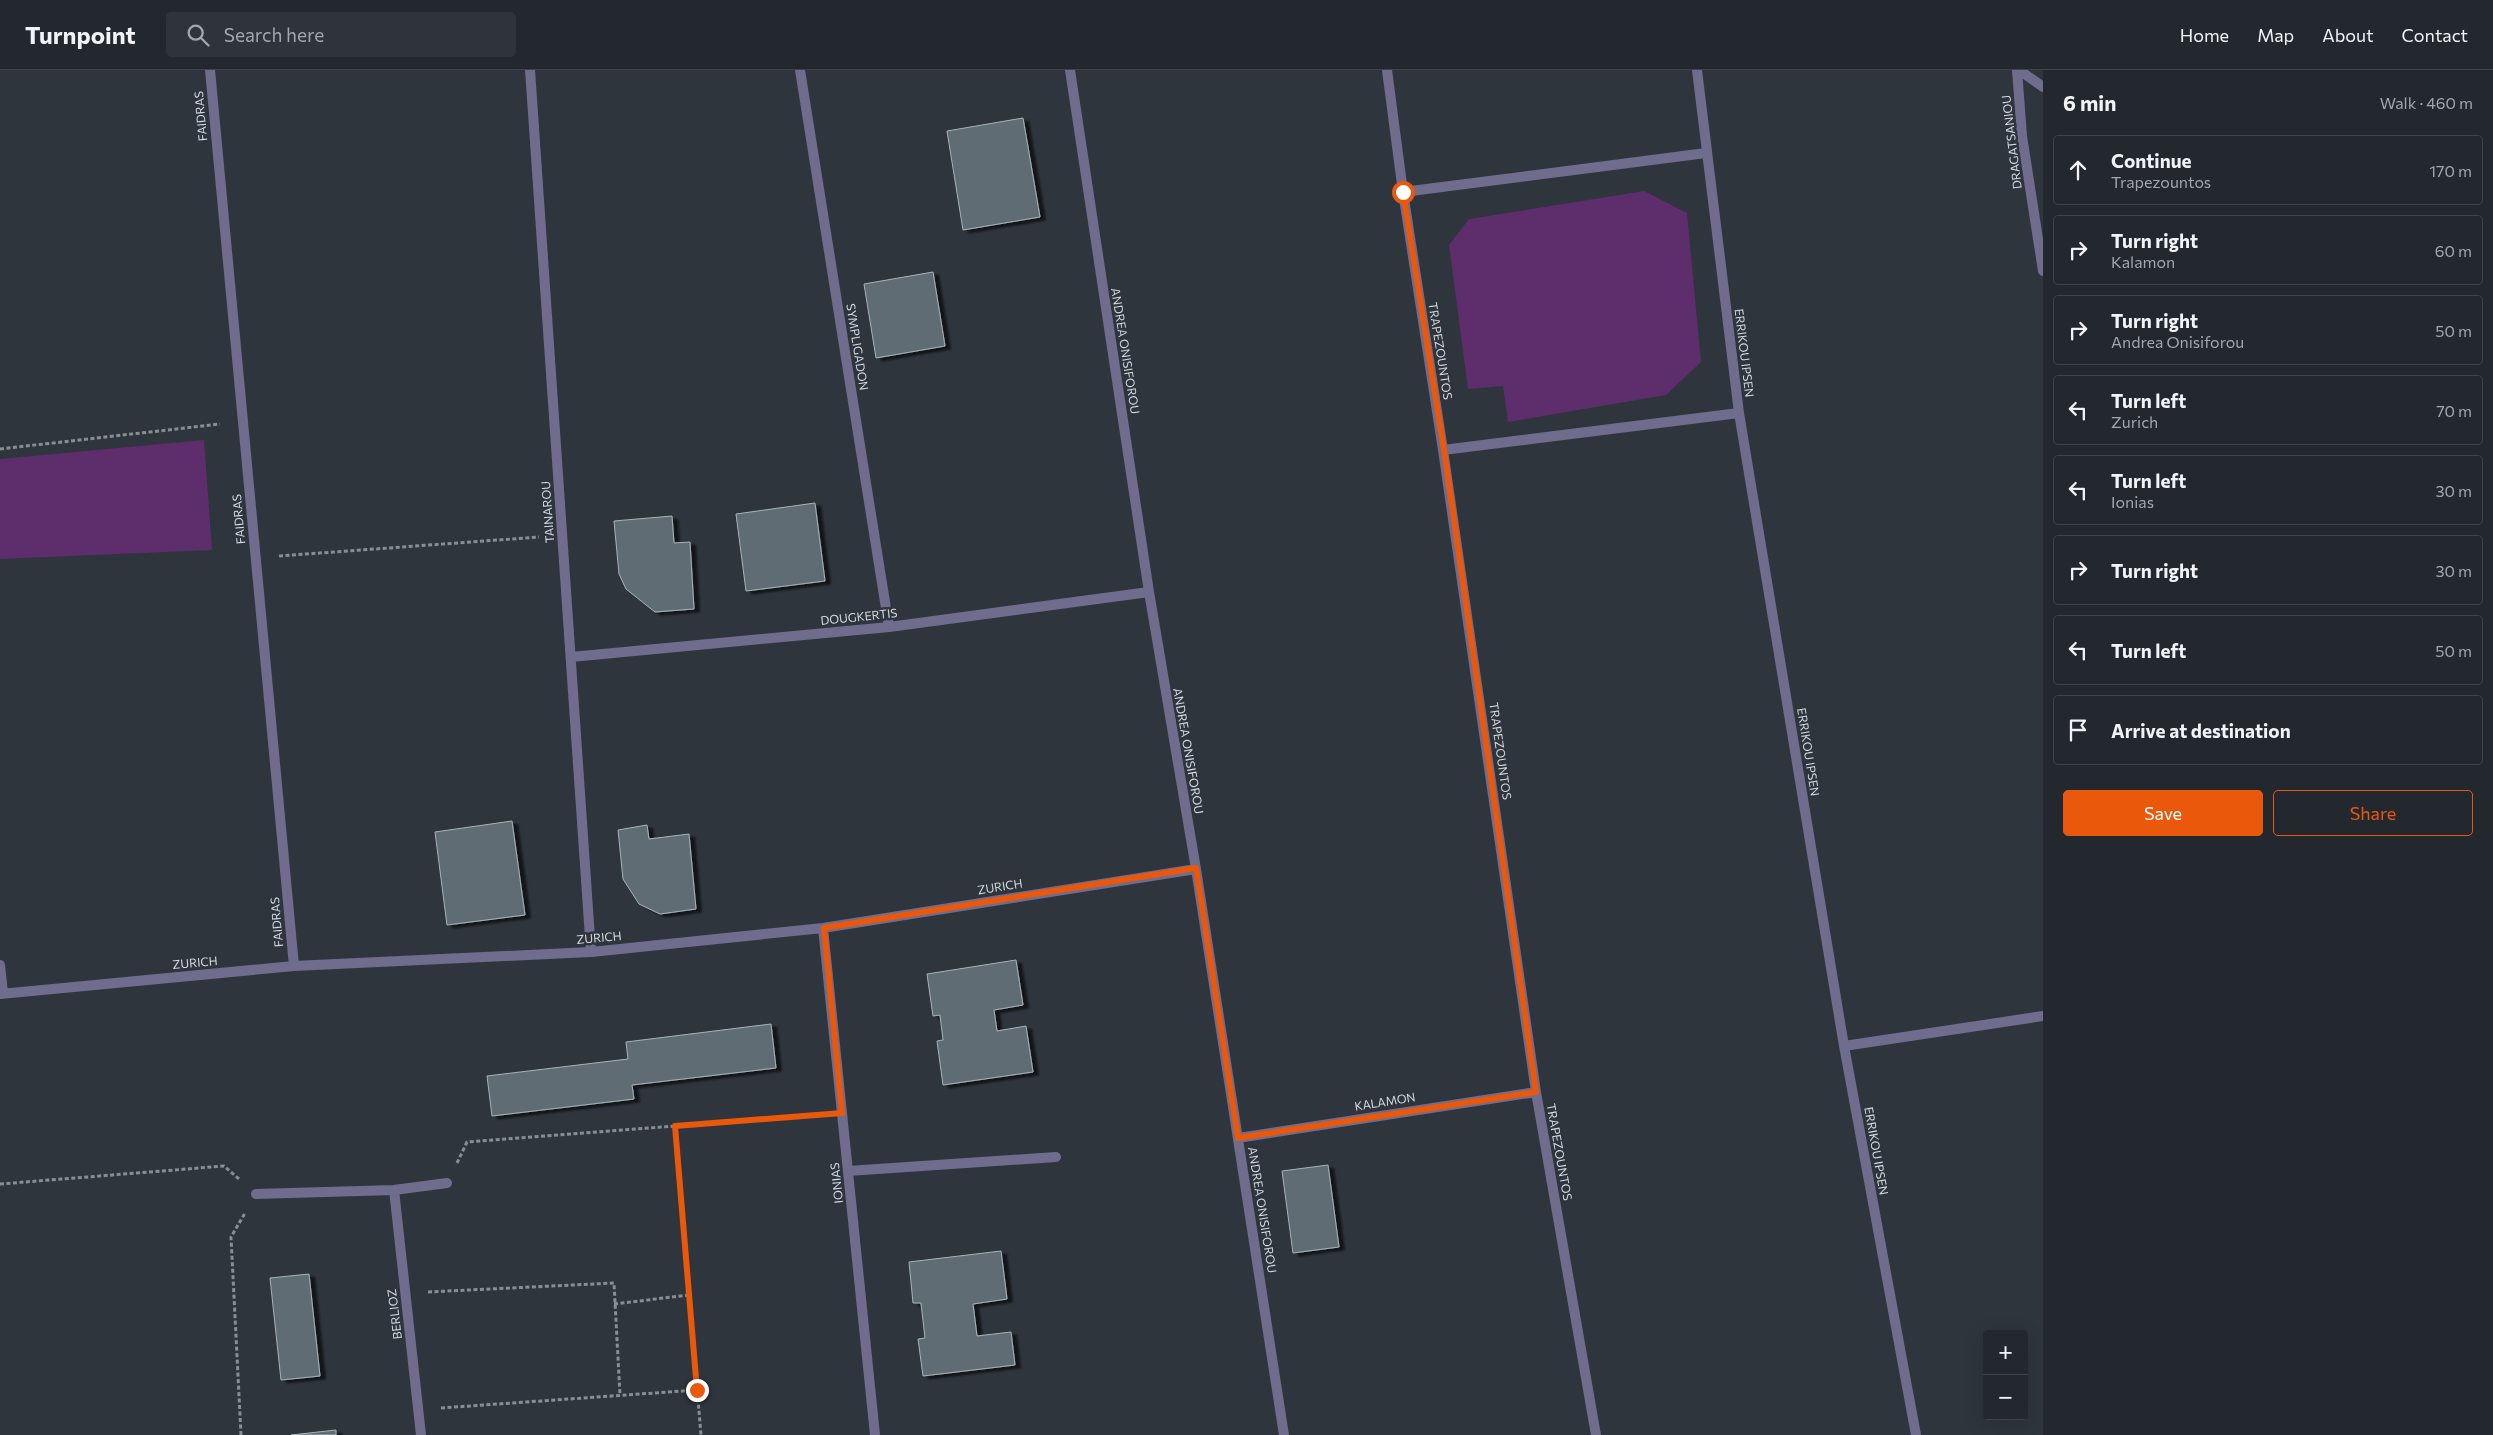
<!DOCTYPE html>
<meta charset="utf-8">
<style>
body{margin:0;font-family:Commissioner,sans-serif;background:#2f343a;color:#f1f3f6}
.controls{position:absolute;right:15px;bottom:15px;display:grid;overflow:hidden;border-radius:5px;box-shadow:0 5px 20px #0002}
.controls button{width:45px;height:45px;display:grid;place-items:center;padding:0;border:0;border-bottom:1px solid #40444a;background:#23282e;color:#f1f3f6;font:25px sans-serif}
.stop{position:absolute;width:15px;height:15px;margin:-11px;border:4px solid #ea580c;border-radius:50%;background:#fff}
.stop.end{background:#ea580c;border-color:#fff;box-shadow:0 1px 5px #0008}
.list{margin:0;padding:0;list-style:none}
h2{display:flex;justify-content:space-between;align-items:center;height:65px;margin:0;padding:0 20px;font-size:21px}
h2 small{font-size:16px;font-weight:400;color:#a3a6aa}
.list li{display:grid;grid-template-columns:32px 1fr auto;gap:15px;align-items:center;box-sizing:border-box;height:70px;margin:0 10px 10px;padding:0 10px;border:1px solid #40444a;border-radius:5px}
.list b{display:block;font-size:19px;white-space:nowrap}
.list p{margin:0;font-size:16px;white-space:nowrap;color:#a3a6aa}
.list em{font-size:16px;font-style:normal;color:#a3a6aa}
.actions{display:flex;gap:10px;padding:15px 20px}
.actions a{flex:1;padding:11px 0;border:1px solid #ea580c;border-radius:5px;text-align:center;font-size:18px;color:#ea580c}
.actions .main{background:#ea580c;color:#fff}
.icon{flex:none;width:28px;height:28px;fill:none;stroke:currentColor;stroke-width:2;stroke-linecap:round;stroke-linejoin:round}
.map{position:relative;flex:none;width:2043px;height:1365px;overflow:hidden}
header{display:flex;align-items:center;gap:30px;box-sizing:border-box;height:70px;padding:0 25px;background:#23282e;border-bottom:1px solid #40444a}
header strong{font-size:24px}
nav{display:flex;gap:28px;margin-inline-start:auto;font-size:18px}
.search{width:350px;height:45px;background:#2f343a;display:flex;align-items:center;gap:12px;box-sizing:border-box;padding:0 18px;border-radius:5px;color:#a3a6aa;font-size:19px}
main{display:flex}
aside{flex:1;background:#23282e}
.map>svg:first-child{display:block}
</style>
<header>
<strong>Turnpoint</strong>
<div class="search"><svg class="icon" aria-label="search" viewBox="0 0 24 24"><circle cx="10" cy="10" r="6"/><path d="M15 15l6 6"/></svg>Search here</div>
<nav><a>Home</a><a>Map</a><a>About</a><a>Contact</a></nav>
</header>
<main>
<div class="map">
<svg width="2043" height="1365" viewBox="0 0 2043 1365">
<defs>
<filter id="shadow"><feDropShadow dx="5.5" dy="3" stdDeviation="1" flood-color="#0009"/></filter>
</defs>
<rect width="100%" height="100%" fill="#2f353d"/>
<!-- green -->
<path fill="#5d2d6c" d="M 1644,121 L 1687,143 L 1701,292 L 1666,325 L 1508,352 L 1503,316 L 1468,319 L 1449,175 L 1469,149 Z
M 204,370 L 212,480 L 0,489 L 0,389 Z"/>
<!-- building -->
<path fill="#616c73" stroke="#a7b3ba" filter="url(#shadow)" d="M 1023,48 L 1040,147 L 963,160 L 947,61 Z
M 933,202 L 945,276 L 876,288 L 864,214 Z
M 815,433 L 825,511 L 746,521 L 736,444 Z
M 672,446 L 674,473 L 690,472 L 694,539 L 655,542 L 626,519 L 619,504 L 614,451 Z
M 512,751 L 525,845 L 447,855 L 435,762 Z
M 647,755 L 649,769 L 689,764 L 696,839 L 660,844 L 639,834 L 623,809 L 618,760 Z
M 1016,890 L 1023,935 L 994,940 L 997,961 L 1026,956 L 1033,1002 L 943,1015 L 937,971 L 943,970 L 940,945 L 933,946 L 927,904 Z
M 771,954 L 776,998 L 632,1015 L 634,1029 L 492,1046 L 487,1006 L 628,989 L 626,972 Z
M 1328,1095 L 1339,1177 L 1293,1183 L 1282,1101 Z
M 1001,1181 L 1007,1229 L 973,1234 L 977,1266 L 1011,1262 L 1015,1295 L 923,1306 L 918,1269 L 925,1268 L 921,1233 L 913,1233 L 909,1192 Z
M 309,1204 L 320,1306 L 281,1310 L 270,1208 Z
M 336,1360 L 336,1365 L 291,1365 Z"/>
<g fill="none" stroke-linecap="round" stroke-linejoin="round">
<!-- path -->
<path stroke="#898e95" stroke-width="3" stroke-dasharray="4 2.5" stroke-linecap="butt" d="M 0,379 L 220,354
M 279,486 L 539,467
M 675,1056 L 701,1365
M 457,1093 L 467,1072 L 819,1045
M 0,1114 L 224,1096 L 239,1109
M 428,1222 L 614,1213 L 620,1325
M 614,1234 L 689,1225
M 441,1338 L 697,1320
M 241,1365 L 231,1167 L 245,1143"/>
<!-- lane -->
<path stroke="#706c8e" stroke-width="10" d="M 848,1101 L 1056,1087"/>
<!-- street -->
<path stroke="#706c8e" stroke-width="10" d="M 210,0 L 294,896
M 530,0 L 591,882
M 800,0 L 889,557
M 1070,0 L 1149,522 L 1196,799 L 1284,1365
M 1387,0 L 1403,122 L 1443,380 L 1536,1022 L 1596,1365
M 1697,0 L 1739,343 L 1844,976 L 1916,1365
M 2017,0 L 2022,66 L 2043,201
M 2019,0 L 2043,17
M 1403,122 L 1706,83
M 1443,380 L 1739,343
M 571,587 L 889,557 L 1149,522
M 823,858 L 875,1365
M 0,895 L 3,923
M 0,924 L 294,896 L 591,882 L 823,858 L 1196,799
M 1844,976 L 2043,946
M 1238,1068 L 1536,1022
M 394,1120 L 421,1365
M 256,1124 L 394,1120 L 447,1113"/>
</g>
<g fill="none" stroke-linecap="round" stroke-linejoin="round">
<!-- route -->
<path stroke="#ea580c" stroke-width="6" d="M 697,1320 L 675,1056 L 842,1043 L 824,858 L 1196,798 L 1238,1068 L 1536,1022 L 1444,380 L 1403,122"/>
</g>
<g text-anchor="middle" stroke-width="5" stroke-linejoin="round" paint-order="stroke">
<!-- street labels -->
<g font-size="12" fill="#d5d9de" stroke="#2f353d">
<text transform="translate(201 46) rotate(-95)" y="4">FAIDRAS</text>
<text transform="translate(2012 72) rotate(-97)" y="4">DRAGATSANIOU</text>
<text transform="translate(857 277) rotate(81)" y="4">SYMPLIGADON</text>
<text transform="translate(1125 281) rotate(81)" y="4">ANDREA ONISIFOROU</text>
<text transform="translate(1440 281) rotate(81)" y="4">TRAPEZOUNTOS</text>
<text transform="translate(1744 283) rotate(83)" y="4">ERRIKOU IPSEN</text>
<text transform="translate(548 442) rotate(-94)" y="4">TAINAROU</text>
<text transform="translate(239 449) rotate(-95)" y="4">FAIDRAS</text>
<text transform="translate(859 547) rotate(-6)" y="4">DOUGKERTIS</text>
<text transform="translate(1188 681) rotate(80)" y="4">ANDREA ONISIFOROU</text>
<text transform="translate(1500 681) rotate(82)" y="4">TRAPEZOUNTOS</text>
<text transform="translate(1808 682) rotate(81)" y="4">ERRIKOU IPSEN</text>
<text transform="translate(1000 817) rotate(-9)" y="4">ZURICH</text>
<text transform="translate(277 852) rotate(-95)" y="4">FAIDRAS</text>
<text transform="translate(599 868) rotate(-5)" y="4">ZURICH</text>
<text transform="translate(195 893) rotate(-5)" y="4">ZURICH</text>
<text transform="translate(1385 1032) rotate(-9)" y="4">KALAMON</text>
<text transform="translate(1876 1081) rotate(80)" y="4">ERRIKOU IPSEN</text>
<text transform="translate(1559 1082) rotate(80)" y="4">TRAPEZOUNTOS</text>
<text transform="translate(837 1113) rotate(-96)" y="4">IONIAS</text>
<text transform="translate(1262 1140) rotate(81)" y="4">ANDREA ONISIFOROU</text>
<text transform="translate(395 1244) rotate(-97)" y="4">BERLIOZ</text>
</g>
</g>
</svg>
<div class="controls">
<button>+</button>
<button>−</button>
</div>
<div class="stop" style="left:1403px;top:122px"></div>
<div class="stop end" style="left:697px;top:1320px"></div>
</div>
<aside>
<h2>6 min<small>Walk · 460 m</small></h2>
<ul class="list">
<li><svg class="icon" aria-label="ahead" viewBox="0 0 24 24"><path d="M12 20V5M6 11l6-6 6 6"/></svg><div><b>Continue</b><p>Trapezountos</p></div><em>170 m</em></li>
<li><svg class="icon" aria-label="right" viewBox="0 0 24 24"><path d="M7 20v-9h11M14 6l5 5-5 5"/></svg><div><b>Turn right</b><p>Kalamon</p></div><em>60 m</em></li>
<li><svg class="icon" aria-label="right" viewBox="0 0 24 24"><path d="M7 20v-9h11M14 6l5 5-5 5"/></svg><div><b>Turn right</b><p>Andrea Onisiforou</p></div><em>50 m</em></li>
<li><svg class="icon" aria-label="left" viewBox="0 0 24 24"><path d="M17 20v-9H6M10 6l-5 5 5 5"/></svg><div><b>Turn left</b><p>Zurich</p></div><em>70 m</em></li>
<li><svg class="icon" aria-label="left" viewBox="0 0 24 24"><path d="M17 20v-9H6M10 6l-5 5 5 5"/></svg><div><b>Turn left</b><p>Ionias</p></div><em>30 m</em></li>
<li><svg class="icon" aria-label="right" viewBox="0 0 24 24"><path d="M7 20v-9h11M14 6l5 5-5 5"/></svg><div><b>Turn right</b></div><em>30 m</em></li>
<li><svg class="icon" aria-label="left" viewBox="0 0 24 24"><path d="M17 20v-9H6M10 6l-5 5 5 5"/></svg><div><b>Turn left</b></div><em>50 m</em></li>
<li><svg class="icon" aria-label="arrive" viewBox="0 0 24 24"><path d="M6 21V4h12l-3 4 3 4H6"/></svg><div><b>Arrive at destination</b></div></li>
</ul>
<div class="actions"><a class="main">Save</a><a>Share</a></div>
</aside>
</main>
